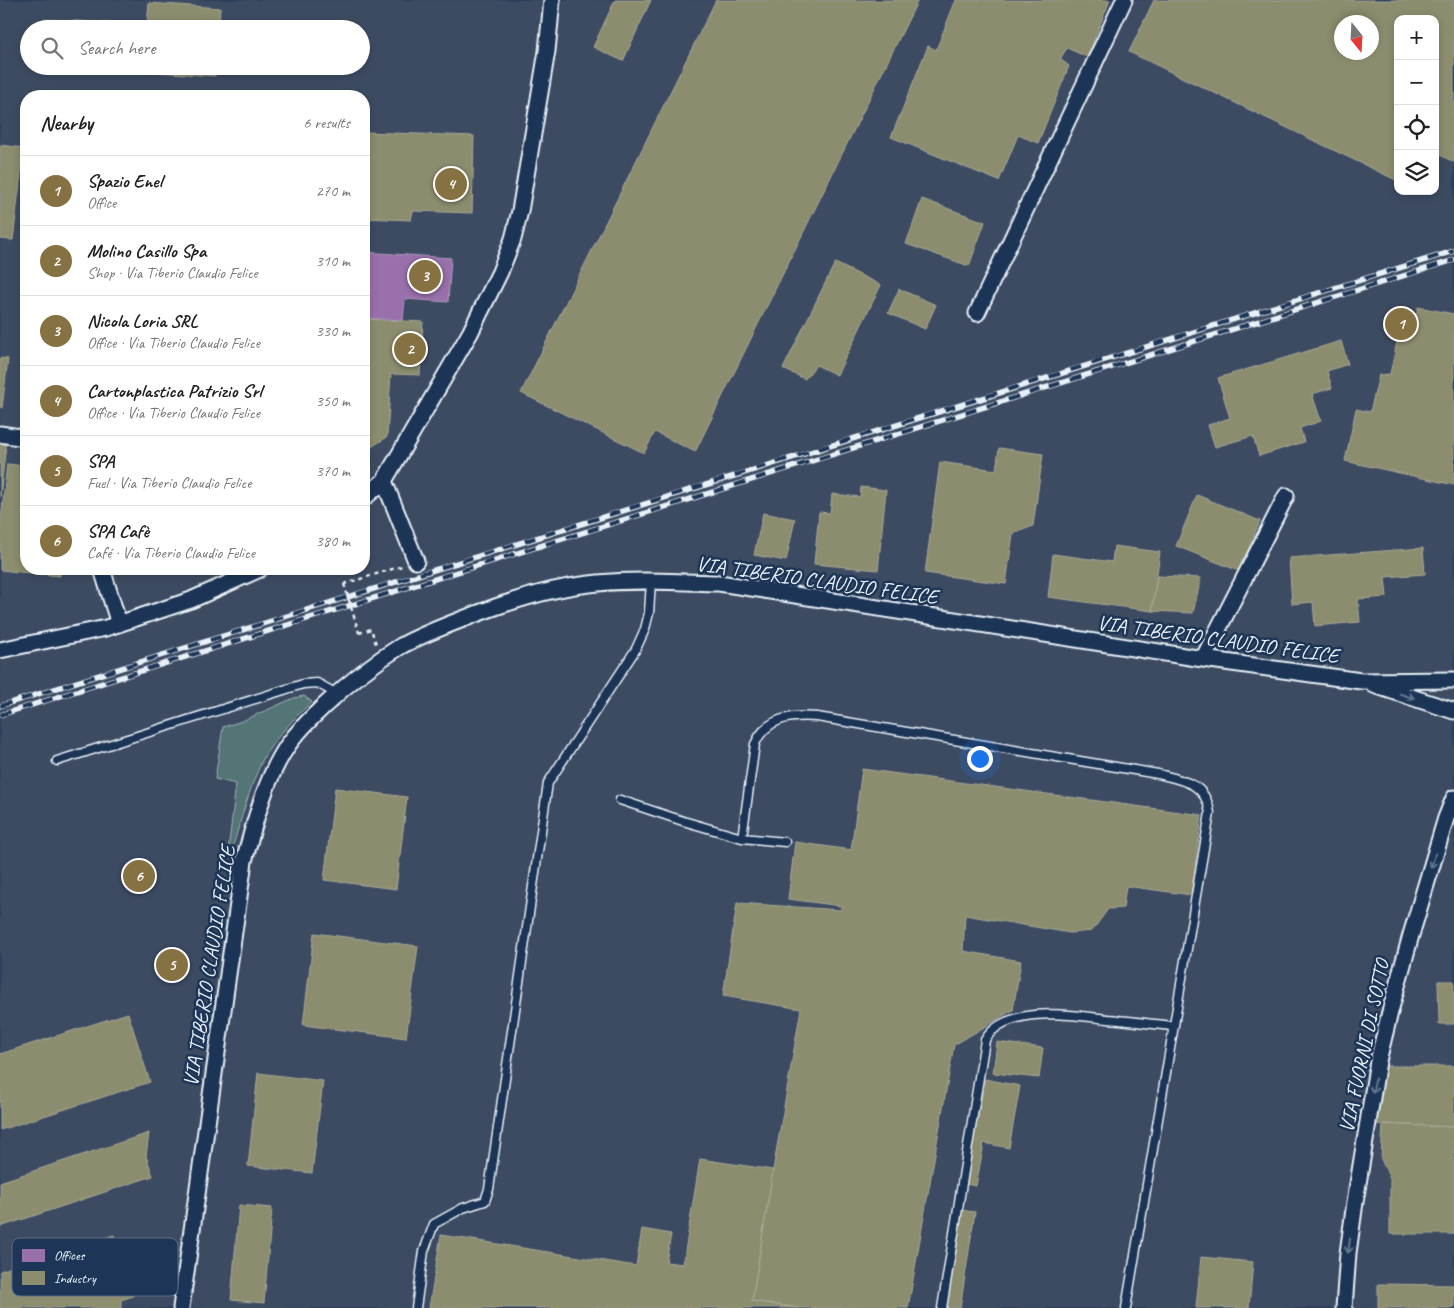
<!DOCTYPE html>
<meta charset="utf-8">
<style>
body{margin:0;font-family:Caveat,sans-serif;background:#f6f6f6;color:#222}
.controls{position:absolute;right:15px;top:15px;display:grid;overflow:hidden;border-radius:10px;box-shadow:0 2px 8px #0003}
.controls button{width:45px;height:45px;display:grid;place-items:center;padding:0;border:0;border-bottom:1px solid #e0e0e0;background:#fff;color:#222;font:25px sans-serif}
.compass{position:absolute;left:1334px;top:15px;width:45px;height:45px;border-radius:50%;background:#fff;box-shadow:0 2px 8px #0003;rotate:162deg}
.you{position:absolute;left:979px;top:758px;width:18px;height:18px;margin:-12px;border:4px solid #fff;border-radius:50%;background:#1a73e8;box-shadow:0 0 0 8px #1a73e833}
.badge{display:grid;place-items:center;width:32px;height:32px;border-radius:50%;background:#857141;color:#fff;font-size:16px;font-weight:700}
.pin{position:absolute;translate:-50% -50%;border:2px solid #fff;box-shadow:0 1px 5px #0006}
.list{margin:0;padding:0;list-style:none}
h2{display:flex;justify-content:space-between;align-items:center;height:65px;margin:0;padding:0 20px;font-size:21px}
h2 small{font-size:16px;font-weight:400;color:#767676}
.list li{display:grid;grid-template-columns:32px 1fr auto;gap:15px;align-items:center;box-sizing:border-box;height:70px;padding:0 20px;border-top:1px solid #e0e0e0}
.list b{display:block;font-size:19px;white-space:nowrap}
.list p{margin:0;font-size:16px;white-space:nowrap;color:#767676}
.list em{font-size:16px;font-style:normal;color:#767676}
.icon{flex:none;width:28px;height:28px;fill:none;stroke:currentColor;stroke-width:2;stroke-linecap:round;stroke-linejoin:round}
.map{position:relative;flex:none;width:1454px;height:1308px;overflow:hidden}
.search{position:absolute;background:#fff;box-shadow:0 2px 8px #0003;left:20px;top:20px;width:350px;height:55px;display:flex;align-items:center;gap:12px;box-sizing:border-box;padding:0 18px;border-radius:28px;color:#767676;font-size:19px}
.panel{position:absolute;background:#fff;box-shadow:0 2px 8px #0003;left:20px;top:90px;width:350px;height:485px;border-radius:20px}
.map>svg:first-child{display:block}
</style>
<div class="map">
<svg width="1454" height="1308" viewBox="0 0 1454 1308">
<rect width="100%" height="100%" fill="#2c3f5c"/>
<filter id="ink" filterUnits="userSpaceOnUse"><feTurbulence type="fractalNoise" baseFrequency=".02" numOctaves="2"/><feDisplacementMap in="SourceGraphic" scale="10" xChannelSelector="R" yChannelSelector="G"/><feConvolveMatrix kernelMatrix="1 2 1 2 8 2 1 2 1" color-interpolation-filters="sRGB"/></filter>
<g filter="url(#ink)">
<!-- built -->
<path fill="#3d4b62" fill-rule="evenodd" d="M 0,0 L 1454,0 L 1454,1308 L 0,1308 ZM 1398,19 L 1435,19 L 1435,191 L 1398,191 ZM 1342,22 L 1372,22 L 1372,52 L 1342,52 ZM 29,29 L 361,29 L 361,66 L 29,66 ZM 26,96 L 364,96 L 364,569 L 26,569 Z"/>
<!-- green -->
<path fill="#537475" stroke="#9eb2b6" d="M 304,696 L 312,702 C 297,714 270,744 262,761 C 249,789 241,820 232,849 L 228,852 L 236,784 L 215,779 L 223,727 L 242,721 L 294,698 Z"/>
<!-- offices -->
<path fill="#9970ab" stroke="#b197c2" d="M 364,252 L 451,258 L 448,302 L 405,299 L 403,320 L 364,318 Z"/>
<!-- industry -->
<path fill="#8c8c6e" stroke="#a8aa97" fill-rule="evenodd" d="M 615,0 L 651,0 L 623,61 L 593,47 Z
M 716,0 L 918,0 L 695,452 L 655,432 L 644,453 L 521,393 Z
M 956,0 L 1110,0 L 1087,57 L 1067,48 L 1060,59 L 1069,66 L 1038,143 L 1018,135 L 999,181 L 891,137 L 928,46 L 936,50 Z
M 1154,0 L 1454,0 L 1454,162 L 1438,154 L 1435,161 L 1435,19 L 1398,19 L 1398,181 L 1129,52 ZM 1342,22 L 1372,22 L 1372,52 L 1342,52 Z
M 149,3 L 220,8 L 219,29 L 44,29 L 44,19 L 147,25 Z
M 69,66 L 216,66 L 215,76 Z
M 364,132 L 474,136 L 472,213 L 413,211 L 411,220 L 364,218 Z
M 0,145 L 24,148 L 13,240 L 0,239 Z
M 922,199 L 985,222 L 969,266 L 906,244 Z
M 835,263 L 881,285 L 837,375 L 816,365 L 805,379 L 783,369 Z
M 899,289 L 936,305 L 925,329 L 888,313 Z
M 1418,307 L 1454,314 L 1454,485 L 1345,461 L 1356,409 L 1370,412 L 1379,375 L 1390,374 L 1401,324 L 1414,327 Z
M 364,319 L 423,322 L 420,375 L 391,374 L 387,437 L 364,452 Z
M 1341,341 L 1348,364 L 1327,371 L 1332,388 L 1312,394 L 1321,421 L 1300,428 L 1304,442 L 1259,456 L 1253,436 L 1215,447 L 1208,425 L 1230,418 L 1218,378 Z
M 0,358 L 8,359 L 2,408 L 0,407 Z
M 0,443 L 6,444 L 0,497 Z
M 999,448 L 1043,454 L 1033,526 L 1013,534 L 1006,584 L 925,573 L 940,462 L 996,470 Z
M 7,464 L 26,466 L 26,569 L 60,569 L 60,576 L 0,570 L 0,528 Z
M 861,487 L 886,490 L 878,570 L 814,564 L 819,512 L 830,513 L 832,494 L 860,497 Z
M 1197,495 L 1260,521 L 1239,571 L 1176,546 Z
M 763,513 L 795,519 L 786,561 L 754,555 Z
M 1114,546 L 1160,552 L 1152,611 L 1048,597 L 1053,554 L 1112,562 Z
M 1423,548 L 1425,574 L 1385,577 L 1387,597 L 1358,599 L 1360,622 L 1315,626 L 1313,602 L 1292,604 L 1289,558 Z
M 1157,576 L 1201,578 L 1193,613 L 1152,611 Z
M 862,769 L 1202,815 L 1191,895 L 1126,886 L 1123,908 L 1108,909 L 1092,931 L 1070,933 L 965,915 L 963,951 L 1021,961 L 1013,1010 L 954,1045 L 908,1308 L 798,1308 L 752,1301 L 773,1170 L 801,1009 L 723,996 L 737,903 L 841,910 L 841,906 L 788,899 L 795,842 L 851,850 Z
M 335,788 L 407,797 L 396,889 L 324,880 Z
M 314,933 L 418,946 L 406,1038 L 303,1025 Z
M 1438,981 L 1454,981 L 1454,1024 L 1439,1024 Z
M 128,1013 L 150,1082 L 0,1130 L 0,1054 Z
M 997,1042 L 1043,1048 L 1039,1078 L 993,1073 Z
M 1382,1066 L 1454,1066 L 1454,1127 L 1383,1124 L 1372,1125 Z
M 258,1073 L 323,1081 L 312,1173 L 248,1166 Z
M 985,1079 L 1020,1086 L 1009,1148 L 984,1143 L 976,1186 L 965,1184 Z
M 1383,1124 L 1454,1127 L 1454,1234 L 1390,1234 L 1390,1179 L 1381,1159 Z
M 149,1133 L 146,1156 L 153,1176 L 0,1227 L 0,1182 Z
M 700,1159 L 773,1170 L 752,1301 L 798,1308 L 429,1308 L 441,1235 L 636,1266 L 642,1229 L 671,1234 L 666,1262 L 683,1264 Z
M 239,1205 L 272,1208 L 264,1303 L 231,1300 Z
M 959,1210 L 975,1212 L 960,1308 L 943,1308 Z
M 114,1235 L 133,1296 L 121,1300 L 121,1308 L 0,1308 L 0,1271 Z
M 1201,1257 L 1253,1262 L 1249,1308 L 1196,1308 Z
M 1378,1284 L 1454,1285 L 1454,1308 L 1378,1308 Z"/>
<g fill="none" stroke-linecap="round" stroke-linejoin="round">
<!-- service casing -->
<g stroke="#e8f1f8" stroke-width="11">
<path id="service" d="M 57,761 L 303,684 L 317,683 L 337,694
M 620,800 L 683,821 L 742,838 L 785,842
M 742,838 L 755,744 C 767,717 791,715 817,717 L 1158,774 C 1183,780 1206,783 1210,813 L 1126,1308
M 416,1308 L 424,1251 L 434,1224 L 463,1208 L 485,1201 L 489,1189 L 548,783 L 636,649 L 645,629 L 649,613 L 651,581
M 942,1308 L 985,1040 C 1006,1004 1074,1015 1108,1019 C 1130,1021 1152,1024 1174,1026"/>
</g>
<!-- minor casing -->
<g stroke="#e8f1f8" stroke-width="19">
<path id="minor" d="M 977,313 L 1124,0
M 0,434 L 26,438
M 364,498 L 384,481
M 416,561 L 384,481 L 470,333 L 500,272 L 513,239 L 520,211 L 547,51 L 552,0
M 102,569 L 119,624
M 0,650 L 106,628 L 191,600 L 260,569
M 1203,659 L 1286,496
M 1374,685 L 1454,711
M 181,1308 L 244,861 C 255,822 265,779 288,745 C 298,731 311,718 324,706 C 347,684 373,663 401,646 C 421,635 442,627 463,619 C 506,602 552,587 598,583 C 638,579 679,582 719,583 L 1203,659 L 1361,681 L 1454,680
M 1344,1308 L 1348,1253 L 1355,1202 L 1378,1061 L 1391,1008 L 1411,935 L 1446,818 L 1454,798"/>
</g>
<!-- path -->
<path stroke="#e8f1f8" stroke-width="2.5" stroke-dasharray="4 4" stroke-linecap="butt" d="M 344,584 L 402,566
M 359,633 L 371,629 L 376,644"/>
<!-- service -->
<use href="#service" stroke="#1d3557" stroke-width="8"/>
<!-- minor -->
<use href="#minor" stroke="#1d3557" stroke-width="15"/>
<!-- rail casing -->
<g stroke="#e8f1f8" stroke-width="5.5">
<path id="rail" d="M 0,706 C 485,554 969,401 1454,251
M 0,715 L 1454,260"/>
</g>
<!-- rail -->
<use href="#rail" stroke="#1d3557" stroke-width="4" stroke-dasharray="11" stroke-linecap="butt"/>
<!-- path-bridge -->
<path stroke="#e8f1f8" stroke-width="2.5" stroke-dasharray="4 4" stroke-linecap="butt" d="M 344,584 L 359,633"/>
</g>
<!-- one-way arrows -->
<defs><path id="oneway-shaft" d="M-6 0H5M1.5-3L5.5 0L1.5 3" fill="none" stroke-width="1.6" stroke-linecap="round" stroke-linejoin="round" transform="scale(1.25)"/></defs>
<g stroke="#64778f">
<use href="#oneway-shaft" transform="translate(1407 696) rotate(18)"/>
<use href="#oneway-shaft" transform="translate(1433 861) rotate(107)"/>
<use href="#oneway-shaft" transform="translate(1374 1086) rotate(100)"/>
<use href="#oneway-shaft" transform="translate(1349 1246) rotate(98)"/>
</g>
</g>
<g text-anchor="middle" stroke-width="5" stroke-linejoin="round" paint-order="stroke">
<!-- street labels -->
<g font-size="21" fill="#e8f1f8" stroke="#1d3557">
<text transform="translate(817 580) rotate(8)" y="7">VIA TIBERIO CLAUDIO FELICE</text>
<text transform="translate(1218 639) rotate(8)" y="7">VIA TIBERIO CLAUDIO FELICE</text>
<text transform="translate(209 966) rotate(-81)" y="7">VIA TIBERIO CLAUDIO FELICE</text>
<text transform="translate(1364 1046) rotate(-78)" y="7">VIA FUORNI DI SOTTO</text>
</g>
</g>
<!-- legend -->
<rect x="12" y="1238" width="166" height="58" rx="8" fill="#1d3557" stroke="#5a6d87" stroke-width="1"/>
<rect x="22" y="1249" width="23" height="13" fill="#9970ab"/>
<rect x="22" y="1271" width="23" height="14" fill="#8c8c6e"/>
<g font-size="14" fill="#e8f1f8">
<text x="54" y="1260">Offices</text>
<text x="54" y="1283">Industry</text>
</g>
</svg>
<div class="controls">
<button>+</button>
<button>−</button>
<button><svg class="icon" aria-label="locate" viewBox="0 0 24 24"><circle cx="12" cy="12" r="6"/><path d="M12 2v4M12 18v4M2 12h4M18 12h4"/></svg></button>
<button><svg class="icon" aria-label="layers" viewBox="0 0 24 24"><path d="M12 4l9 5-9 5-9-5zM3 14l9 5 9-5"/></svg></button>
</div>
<svg class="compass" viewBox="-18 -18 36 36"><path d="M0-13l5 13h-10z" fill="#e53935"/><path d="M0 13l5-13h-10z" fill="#767676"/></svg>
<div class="you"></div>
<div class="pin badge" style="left:1401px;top:324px">1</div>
<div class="pin badge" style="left:410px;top:349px">2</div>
<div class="pin badge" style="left:425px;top:276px">3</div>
<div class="pin badge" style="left:451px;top:184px">4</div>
<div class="pin badge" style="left:172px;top:965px">5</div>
<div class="pin badge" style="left:139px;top:876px">6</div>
<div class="search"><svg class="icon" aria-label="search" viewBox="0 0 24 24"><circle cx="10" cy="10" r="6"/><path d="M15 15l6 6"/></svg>Search here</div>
<section class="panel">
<h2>Nearby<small>6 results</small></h2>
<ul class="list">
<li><span class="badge">1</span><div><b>Spazio Enel</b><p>Office</p></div><em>270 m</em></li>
<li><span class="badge">2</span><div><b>Molino Casillo Spa</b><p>Shop · Via Tiberio Claudio Felice</p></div><em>310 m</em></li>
<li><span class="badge">3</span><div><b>Nicola Loria SRL</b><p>Office · Via Tiberio Claudio Felice</p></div><em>330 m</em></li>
<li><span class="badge">4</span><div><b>Cartonplastica Patrizio Srl</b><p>Office · Via Tiberio Claudio Felice</p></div><em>350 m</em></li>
<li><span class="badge">5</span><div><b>SPA</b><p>Fuel · Via Tiberio Claudio Felice</p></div><em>370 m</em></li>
<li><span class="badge">6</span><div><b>SPA Cafè</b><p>Café · Via Tiberio Claudio Felice</p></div><em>380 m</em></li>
</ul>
</section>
</div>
